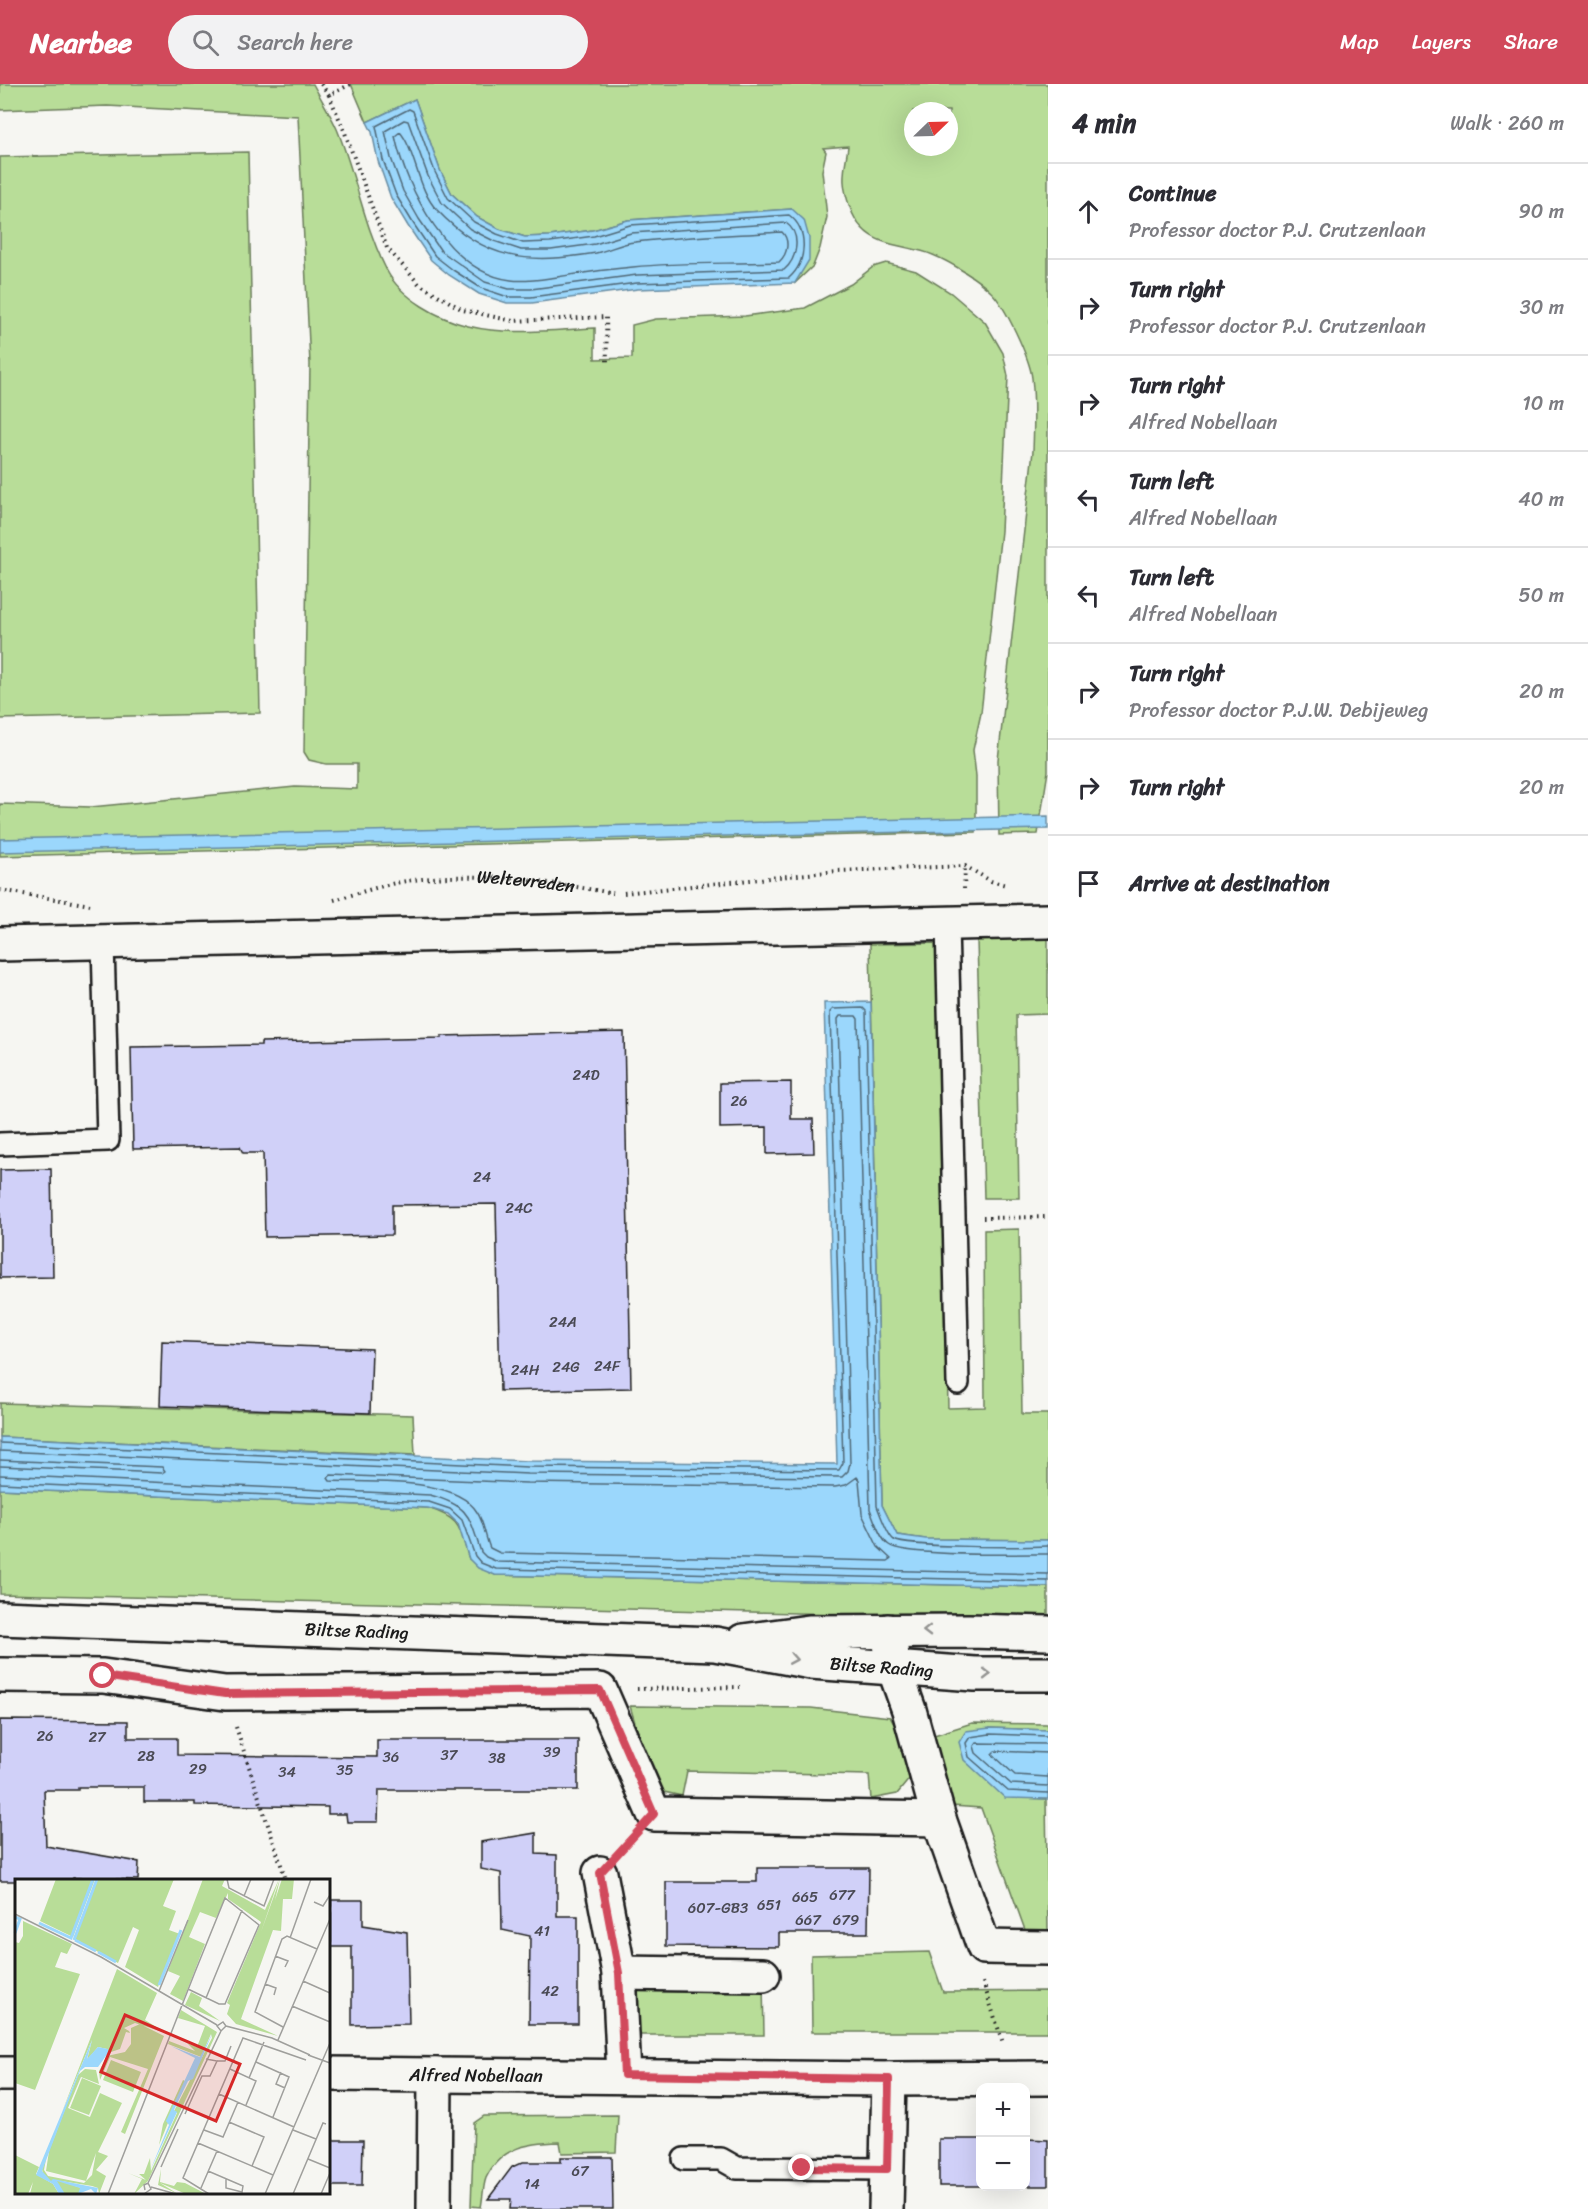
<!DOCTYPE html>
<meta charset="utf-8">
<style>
body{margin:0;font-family:Sriracha,sans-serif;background:#f2f2f3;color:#2b2b33}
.controls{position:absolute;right:18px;bottom:18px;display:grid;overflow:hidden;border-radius:12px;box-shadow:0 6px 24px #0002}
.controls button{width:54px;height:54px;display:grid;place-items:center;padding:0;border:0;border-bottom:2px solid #e1e1e2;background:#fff;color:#2b2b33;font:30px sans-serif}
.compass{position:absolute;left:904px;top:18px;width:54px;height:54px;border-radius:50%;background:#fff;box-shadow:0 6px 24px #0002;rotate:67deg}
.stop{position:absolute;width:18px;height:18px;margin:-14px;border:4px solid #d1495b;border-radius:50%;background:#fff}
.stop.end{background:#d1495b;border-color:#fff;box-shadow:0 2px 6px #0008}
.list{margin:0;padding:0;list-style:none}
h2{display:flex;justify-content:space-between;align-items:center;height:78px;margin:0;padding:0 24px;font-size:26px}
h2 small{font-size:20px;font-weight:400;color:#7c7c81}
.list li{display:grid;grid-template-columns:39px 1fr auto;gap:18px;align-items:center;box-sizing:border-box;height:96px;padding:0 24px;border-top:2px solid #e1e1e2}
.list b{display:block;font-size:22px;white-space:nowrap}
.list p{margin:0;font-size:20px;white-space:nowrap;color:#7c7c81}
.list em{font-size:20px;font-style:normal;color:#7c7c81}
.icon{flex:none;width:33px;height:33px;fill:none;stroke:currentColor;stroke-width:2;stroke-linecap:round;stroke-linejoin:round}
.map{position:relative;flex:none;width:1048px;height:2125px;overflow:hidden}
header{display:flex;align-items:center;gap:36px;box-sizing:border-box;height:84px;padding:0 30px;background:#d1495b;color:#fff}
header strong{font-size:28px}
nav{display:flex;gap:33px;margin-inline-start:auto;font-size:21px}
.search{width:420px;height:54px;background:#f2f2f3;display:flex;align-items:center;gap:15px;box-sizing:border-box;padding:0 21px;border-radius:33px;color:#7c7c81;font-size:22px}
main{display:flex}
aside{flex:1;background:#fff}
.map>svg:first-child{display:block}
</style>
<header>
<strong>Nearbee</strong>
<div class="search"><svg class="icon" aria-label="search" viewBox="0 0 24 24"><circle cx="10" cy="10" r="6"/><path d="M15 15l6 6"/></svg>Search here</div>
<nav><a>Map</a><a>Layers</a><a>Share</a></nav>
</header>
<main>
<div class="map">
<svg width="1048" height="2125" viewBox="0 0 1048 2125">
<rect width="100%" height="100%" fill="#f6f6f2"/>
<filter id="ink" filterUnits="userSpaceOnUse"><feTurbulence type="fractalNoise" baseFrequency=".0167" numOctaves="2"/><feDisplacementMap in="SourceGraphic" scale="12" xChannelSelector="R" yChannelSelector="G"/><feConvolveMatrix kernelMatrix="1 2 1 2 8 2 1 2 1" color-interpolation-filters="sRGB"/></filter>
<g filter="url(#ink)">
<!-- green -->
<path fill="#b8dd98" stroke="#6a7c5a" stroke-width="1.5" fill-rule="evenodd" d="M 0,0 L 313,0 C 321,15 330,29 337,45 C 356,91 364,142 387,187 C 401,214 439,235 468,242 C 509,252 553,246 595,244 L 595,275 L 632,274 L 632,241 L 656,235 L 745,232 L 805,224 L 851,200 L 873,183 L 886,179 L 916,187 L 951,209 L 985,238 L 1003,269 L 1008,292 L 1001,447 L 981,629 L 973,666 L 976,692 L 976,748 L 0,772 L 0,720 L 91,723 L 295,703 L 357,705 L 357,680 L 326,680 L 309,676 L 304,668 L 310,280 L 298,32 L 107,22 L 0,26 Z
M 351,0 L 1048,0 L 1048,687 L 1038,750 L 999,751 L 998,676 L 1033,367 C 1034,343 1035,318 1032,294 C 1030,275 1005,221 991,208 C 978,195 950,178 933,171 C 910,161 880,164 862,144 C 852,134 845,112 844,98 C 843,86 847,73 848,62 L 823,64 L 826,68 L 822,87 L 827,133 L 820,164 L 813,182 L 795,199 L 792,125 L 628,136 L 593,146 L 550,152 L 525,153 L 499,145 L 477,133 L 452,110 L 440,86 L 415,15 L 367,38 ZM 913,27 L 949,27 L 949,63 L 913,63 Z
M 248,68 L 260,629 L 0,635 L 0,73 Z
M 1048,854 L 1048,930 L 1016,931 L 1019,1114 L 984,1114 L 977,856 Z
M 938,859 L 948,1324 L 985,1323 L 984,1146 L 1019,1145 L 1022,1330 L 1048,1330 L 1048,1456 L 925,1455 L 897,1451 L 882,1421 L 870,860 Z
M 0,1319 L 413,1331 L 415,1371 L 0,1353 Z
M 0,1405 L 428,1424 C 462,1435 459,1443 469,1475 L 495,1491 L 1048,1503 L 1048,1535 L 0,1510 Z
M 630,1622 L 811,1624 L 890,1633 L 903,1656 L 910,1694 L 897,1710 L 871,1715 L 869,1691 L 687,1687 L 682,1712 L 655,1706 Z
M 972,1639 L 1048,1640 L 1048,1646 L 990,1644 L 1005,1713 L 1046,1715 L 1048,1848 L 1025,1846 L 981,1724 L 952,1722 L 931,1652 Z
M 929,1868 L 943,1908 L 1048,1907 L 1048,1948 L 812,1948 L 811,1871 Z
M 654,1894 L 763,1899 L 764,1951 L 632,1951 L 633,1907 Z
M 618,2031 L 616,2068 L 562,2069 L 560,2058 C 529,2059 501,2062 486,2094 C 483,2102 483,2114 481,2123 L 471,2122 L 474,2039 L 484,2032 Z"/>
<!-- water -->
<path fill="#9bd7fc" stroke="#688ca2" stroke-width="1.5" d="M 415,15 L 440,86 L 452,110 L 477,133 L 499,145 L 525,153 L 550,152 L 593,146 L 628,136 L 792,125 L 804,136 L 809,154 L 809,176 L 795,199 L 638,205 L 532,219 L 507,219 L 479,210 L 449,191 L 431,176 L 408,142 L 391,114 L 378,77 L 372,48 L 367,38 Z
M 1048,732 L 1048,745 L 0,768 L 0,755 Z
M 871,918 L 882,1421 L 897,1451 L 926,1455 L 1048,1456 L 1048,1503 L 495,1491 L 478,1484 L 469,1475 L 458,1440 L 448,1430 L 428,1424 L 0,1405 L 0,1353 L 528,1377 L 837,1380 L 824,919 Z
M 990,1644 L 1048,1646 L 1048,1715 L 1005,1714 L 964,1676 L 959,1658 L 966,1647 Z"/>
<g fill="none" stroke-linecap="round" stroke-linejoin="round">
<!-- shore -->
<path stroke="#4f6776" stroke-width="1.5" d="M 409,25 L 413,27 L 435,88 L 448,114 L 474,138 L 497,150 L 523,159 L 550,158 L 594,152 L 630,141 L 789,131 C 809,146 807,178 789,194 L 637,199 L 531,213 L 508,213 L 481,204 L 453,186 L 435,172 L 413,139 L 396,111 L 383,76 L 376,42 Z
M 404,36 L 408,37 L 428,92 L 442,119 L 470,145 L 494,157 L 521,166 L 551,166 L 595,160 L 631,149 L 786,139 C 802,150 797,175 784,186 L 637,191 L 531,205 L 509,205 L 485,198 L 441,167 L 419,135 L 403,107 L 391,74 L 385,47 Z
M 400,48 C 415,65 418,107 437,126 C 486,178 529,180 596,169 C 609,166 622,159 635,158 C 684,152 733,151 782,148 C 790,156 788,170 779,178 C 731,180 682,178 633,183 C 608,185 582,189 557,193 C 542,195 526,198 511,196 C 450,189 406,106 395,52 Z
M 0,1359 L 528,1383 L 839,1386 L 843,1379 L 830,928 L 833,925 L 863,924 L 866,927 L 877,1422 C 880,1430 888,1452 894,1456 C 907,1464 1026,1463 1048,1462
M 0,1367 L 528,1390 L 842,1393 L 848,1387 L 850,1379 L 838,935 L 840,932 L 856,932 L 858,935 L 870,1425 C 874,1435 880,1455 889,1461 C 905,1473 1023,1470 1048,1470
M 0,1376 L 162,1383 L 165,1387 L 162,1389 L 0,1382
M 0,1391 L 430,1411 C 470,1422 469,1432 481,1468 L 486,1473 L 498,1478 L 1048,1490
M 331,1391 L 527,1399 L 835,1403 L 846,1401 L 857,1393 L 859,1396 L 862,1430 L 878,1463 L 891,1475 L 888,1477 L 500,1469 L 490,1464 C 485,1453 484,1438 477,1428 C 455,1392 370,1399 330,1397 L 328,1394 Z
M 0,1399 L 429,1418 L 450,1425 L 462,1436 L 475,1472 L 481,1479 L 496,1485 L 1048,1497
M 1048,1652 L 990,1650 L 970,1653 L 966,1659 L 969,1673 L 1008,1707 L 1048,1709
M 1048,1660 L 976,1659 L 974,1662 L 976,1669 L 1011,1700 L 1048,1702
M 1048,1669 L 995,1667 L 992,1670 L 1015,1691 L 1048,1693"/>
</g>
<!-- building -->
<path fill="#d0d0f8" stroke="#1c1c1c" stroke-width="1.5" d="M 624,948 L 631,1304 L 500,1307 L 496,1120 L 392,1121 L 392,1151 L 265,1153 L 263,1069 L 243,1069 L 240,1063 L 133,1065 L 131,963 L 261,961 L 261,958 L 442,954 L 441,952 Z
M 791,998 L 791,1035 L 813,1035 L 814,1069 L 767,1070 L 767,1043 L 720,1044 L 720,999 Z
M 51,1085 L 53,1193 L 0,1194 L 0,1086 Z
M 162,1257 L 372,1265 L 370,1329 L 160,1322 Z
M 0,1636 L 128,1637 L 128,1654 L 177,1654 L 177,1671 L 377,1673 L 377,1656 L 578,1656 L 578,1706 L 379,1706 L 378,1738 L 347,1738 L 346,1730 L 328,1730 L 328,1723 L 195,1721 L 195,1718 L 144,1718 L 144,1703 L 78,1703 L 78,1706 L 44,1706 L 46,1762 L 139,1778 L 138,1796 L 73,1794 L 72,1797 L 0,1797 Z
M 536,1749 L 536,1770 L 557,1771 L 557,1832 L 578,1832 L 578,1940 L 529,1940 L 530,1852 L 502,1846 L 501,1789 L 481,1785 L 481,1758 Z
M 757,1784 L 869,1784 L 868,1849 L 779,1849 L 779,1863 L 666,1862 L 666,1798 L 757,1798 Z
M 331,1816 L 363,1816 L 363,1841 L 407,1848 L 409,1940 L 352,1941 L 352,1863 L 331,1863 Z
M 939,2055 L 981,2055 L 981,2102 L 939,2102 Z
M 1026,2055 L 1048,2056 L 1048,2102 L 1026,2102 Z
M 328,2056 L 363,2056 L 362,2102 L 328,2102 Z
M 561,2073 L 612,2073 L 613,2125 L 510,2125 L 511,2115 L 488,2115 L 512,2083 L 523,2078 L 561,2078 Z"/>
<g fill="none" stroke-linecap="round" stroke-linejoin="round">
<!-- service casing -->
<g stroke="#1c1c1c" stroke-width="26">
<path id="service" d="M 947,840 L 958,1299
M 0,1060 L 108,1056 L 103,858
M 684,2075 L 721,2075 L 737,2084 L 887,2085"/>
</g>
<!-- minor casing -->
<g stroke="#1c1c1c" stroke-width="38">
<g id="minor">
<path d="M 0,860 L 1048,837"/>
<path d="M 0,1591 L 103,1592 L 225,1609 L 600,1606 L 654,1730 L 939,1735 L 909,1626 L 894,1584 L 888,1547"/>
<path d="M 939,1735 L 984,1863 L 1048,1864"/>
<path d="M 600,1789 L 619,1889 L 624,1991"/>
<path d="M 619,1889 L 763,1891"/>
<path d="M 0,1990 L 16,1990"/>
<path id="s2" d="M 328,1990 L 889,1995 L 1048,1994"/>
<path d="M 434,2125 L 435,1991"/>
<path d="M 886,2125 L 889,1995"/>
</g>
</g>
<!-- secondary casing -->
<g stroke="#1c1c1c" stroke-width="38">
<g id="secondary">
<path id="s3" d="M 0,1534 L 715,1560 L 811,1578 L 975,1590 L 1048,1590"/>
<path d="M 743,1557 L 809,1548 L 969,1547 L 1048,1549"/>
</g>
</g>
<!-- path -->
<g stroke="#1c1c1c" stroke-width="4" stroke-dasharray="1.5 4.5" stroke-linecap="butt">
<path d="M 321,0 L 329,11 L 351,0"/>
<path d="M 329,11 L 344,46 L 387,164 L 419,200 L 463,226 L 513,237 L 606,233 L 607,281"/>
<path d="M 964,805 L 965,782"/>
<path d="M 0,806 L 90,821"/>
<path d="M 624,809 L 837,787 L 965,782 L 991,797 L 1006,801"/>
<path id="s1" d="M 334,816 C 360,809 387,799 414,796 C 481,787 547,798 613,809"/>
<path d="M 983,1134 L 1048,1133"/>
<path d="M 637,1605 L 740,1603"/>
<path d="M 236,1643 L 286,1796"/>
<path d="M 983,1898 L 1003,1959"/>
</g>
<!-- service -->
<use href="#service" stroke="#f6f6f2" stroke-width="21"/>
<!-- minor -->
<use href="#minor" stroke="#f6f6f2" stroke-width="33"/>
<!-- secondary -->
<use href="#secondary" stroke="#f6f6f2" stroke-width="33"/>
</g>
<!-- one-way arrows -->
<defs><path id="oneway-chevron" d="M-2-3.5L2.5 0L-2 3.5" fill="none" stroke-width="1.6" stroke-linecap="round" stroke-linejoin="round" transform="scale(1.5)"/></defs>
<g stroke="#949492">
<use href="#oneway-chevron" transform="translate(927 1547) rotate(179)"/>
<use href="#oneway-chevron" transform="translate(793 1575) rotate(10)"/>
<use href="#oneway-chevron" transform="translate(987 1590)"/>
</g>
</g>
<g fill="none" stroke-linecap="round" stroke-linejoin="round" filter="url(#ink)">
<!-- route -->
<path stroke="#d1495b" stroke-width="8" d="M 103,1592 L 225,1610 L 600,1606 L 654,1730 L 600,1789 L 619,1889 L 624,1991 L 889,1995 L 887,2085 L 802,2084"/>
</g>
<g text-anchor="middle" stroke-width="4.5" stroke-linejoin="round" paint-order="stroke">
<!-- number labels -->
<g font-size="15" fill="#494953">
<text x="586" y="996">24D</text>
<text x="739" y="1022">26</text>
<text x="482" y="1098">24</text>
<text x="519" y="1129">24C</text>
<text x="563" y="1243">24A</text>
<text x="607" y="1287">24F</text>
<text x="566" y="1288">24G</text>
<text x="525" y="1291">24H</text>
<text x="45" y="1657">26</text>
<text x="97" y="1658">27</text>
<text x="552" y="1673">39</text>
<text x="449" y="1676">37</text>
<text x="146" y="1677">28</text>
<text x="391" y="1678">36</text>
<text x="497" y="1679">38</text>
<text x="198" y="1690">29</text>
<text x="345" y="1691">35</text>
<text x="287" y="1693">34</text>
<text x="842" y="1816">677</text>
<text x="805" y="1818">665</text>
<text x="769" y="1826">651</text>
<text x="718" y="1829">607-GB3</text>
<text x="808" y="1841">667</text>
<text x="846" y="1841">679</text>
<text x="542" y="1852">41</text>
<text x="550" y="1912">42</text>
<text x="580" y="2092">67</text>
<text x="532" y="2105">14</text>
</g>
<!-- street labels -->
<g font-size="18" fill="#1c1c1c" stroke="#f6f6f2">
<text dy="6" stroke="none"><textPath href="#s1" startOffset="195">Weltevreden</textPath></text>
<text dy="6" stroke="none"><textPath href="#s3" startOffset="357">Biltse Rading</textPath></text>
<text dy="6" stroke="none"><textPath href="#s3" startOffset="884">Biltse Rading</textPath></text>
<text dy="6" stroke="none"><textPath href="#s2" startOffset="148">Alfred Nobellaan</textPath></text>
</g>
</g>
<!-- overview -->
<g transform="translate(15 1795)">
<rect width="315" height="315" fill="#f6f6f2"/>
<path d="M 41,0 L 80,0 L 58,58 L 25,42 ZM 82,0 L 159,0 L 148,27 L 161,32 L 154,51 L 165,55 L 143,108 L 110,88 L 124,51 L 118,48 L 103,84 L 60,60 ZM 188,0 L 210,0 L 207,7 L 250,31 L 264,0 L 246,53 L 265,0 L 260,21 L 267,0 L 279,0 L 277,20 L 268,20 L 266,52 L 258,51 L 226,140 L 263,157 L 221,145 L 212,135 L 215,126 L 212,124 L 246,43 L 213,20 L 213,14 L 201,39 L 185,33 L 174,58 L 190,65 L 168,122 L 155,115 L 165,97 L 153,92 ZM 8,42 L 57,65 L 52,75 L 46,73 L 40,88 L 65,95 L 20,211 L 0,204 L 0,63 L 4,64 L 8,57 ZM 102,90 L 142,114 L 130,141 L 151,154 L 120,144 L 109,149 L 114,152 L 115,154 L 111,153 L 105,170 L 93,174 L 92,170 L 83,168 L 72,181 L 77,161 L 47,233 ZM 176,113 L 187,119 L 184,127 L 205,142 L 170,126 ZM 166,131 L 202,153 L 133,302 L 119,315 L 127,300 L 113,294 L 131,301 L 124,295 L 129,295 L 135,279 L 136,292 L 162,234 L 159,232 L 197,159 L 196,155 L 186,178 L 153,165 L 154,162 L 180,172 L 172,164 L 182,168 L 190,147 L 163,139 ZM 125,145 L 149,157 L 110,255 L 106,253 L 133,190 L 95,178 L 85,201 L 84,192 L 92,177 L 110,173 L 116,165 L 116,149 ZM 96,181 L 126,193 L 118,213 L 88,201 ZM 70,190 L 81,191 L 84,205 L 66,198 L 53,229 L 75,238 L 85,214 L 107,224 L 83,273 L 93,277 L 81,291 L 91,297 L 84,315 L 83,309 L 77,307 L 46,302 L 66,309 L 63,315 L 50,315 L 28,296 L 27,290 L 31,280 L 29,291 L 33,297 L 69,304 L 77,296 L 81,274 L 71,302 L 31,292 L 34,272 L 63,196 ZM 67,199 L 86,207 L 74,236 L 55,229 ZM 168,201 L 170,202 L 144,266 L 148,245 ZM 0,276 L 24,288 L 21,295 L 38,305 L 44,315 L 15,315 L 18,303 L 13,315 L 0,315 ZM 146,290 L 145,303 L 159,307 L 162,303 L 170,304 L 191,315 L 171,315 L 145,304 L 163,315 L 143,306 Z" fill="#b8dd98"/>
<path d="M 197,155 L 178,200 L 173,202 L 159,231 L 162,233 L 135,292 L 154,246 L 151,242 L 180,179 L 156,167 L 185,178 ZM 77,161 L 72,180 L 83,168 L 93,170 L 93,174 L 83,188 L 70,188 L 65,192 L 27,292 L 36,302 L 38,300 L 83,309 L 81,315 L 76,310 L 63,315 L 65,309 L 42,302 L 50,315 L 44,315 L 38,305 L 21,296 Z" fill="#9bd7fc"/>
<path fill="none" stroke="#9bd7fc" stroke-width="3" d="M 0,38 L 5,40 L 0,54M 24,44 L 56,59 L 78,0M 59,61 L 82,0M 60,61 L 81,72M 83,73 L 101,83M 144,106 L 166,51"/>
<path fill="none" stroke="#9f9f9c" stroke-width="1.5" d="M 212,0 L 214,9 L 249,27 L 259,0M 229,17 L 236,0M 299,23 L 308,27 L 315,16M 0,35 L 86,78 L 202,146M 275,59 L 296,0M 260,77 L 273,82 L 270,88M 288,102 L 315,114M 250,105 L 261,109 L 259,116M 144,112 L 173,41M 191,119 L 227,31M 277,127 L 315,143M 211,147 L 206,152 L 202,147 L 208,143 L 211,147 L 257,159 L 295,176M 268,148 L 240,133 L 267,60 L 272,57 L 302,70M 263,161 L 315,40M 293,176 L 315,184M 202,182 L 210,182 L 216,167M 241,183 L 274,198 L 258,238M 215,190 L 241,202 L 231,226M 266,193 L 261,205 L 270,209M 234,199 L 249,163M 204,215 L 279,248M 170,235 L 187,197 L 195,197 L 202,182 L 191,180M 214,243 L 249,258 L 237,287M 189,251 L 208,258 L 223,223M 278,251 L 301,260M 183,264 L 258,296M 293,280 L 315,289M 146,288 L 163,250M 193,292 L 228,307 L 227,313 L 211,309 L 211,300M 133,304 L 206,152M 136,308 L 161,315M 186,309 L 202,272M 93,315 L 180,93 L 210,19 L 244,46 L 210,125 L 204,125 L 173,110M 129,315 L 136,310 L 133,304 L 129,306 L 130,311M 194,315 L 168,299 L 228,159 L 291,181M 250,315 L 315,164M 278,315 L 308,244 L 311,245M 306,315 L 315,294"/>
<path fill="#d62828" fill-opacity="0.15" stroke="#d62828" stroke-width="3" d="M 110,136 L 225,185 L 201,242 L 86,193 Z"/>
<rect width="315" height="315" fill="none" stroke="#1c1c1c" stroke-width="3"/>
</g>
</svg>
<div class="controls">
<button>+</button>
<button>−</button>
</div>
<svg class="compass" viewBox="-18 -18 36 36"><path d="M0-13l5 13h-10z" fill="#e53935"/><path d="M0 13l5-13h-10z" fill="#7c7c81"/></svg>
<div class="stop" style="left:103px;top:1592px"></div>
<div class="stop end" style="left:802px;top:2084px"></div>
</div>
<aside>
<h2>4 min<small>Walk · 260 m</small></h2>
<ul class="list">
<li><svg class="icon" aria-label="ahead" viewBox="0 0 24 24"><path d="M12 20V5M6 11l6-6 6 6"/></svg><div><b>Continue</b><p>Professor doctor P.J. Crutzenlaan</p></div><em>90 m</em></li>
<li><svg class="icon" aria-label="right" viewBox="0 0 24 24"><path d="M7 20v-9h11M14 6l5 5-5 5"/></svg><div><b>Turn right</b><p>Professor doctor P.J. Crutzenlaan</p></div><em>30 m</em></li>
<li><svg class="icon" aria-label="right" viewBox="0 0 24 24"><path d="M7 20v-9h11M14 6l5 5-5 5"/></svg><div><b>Turn right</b><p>Alfred Nobellaan</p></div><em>10 m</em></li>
<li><svg class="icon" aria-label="left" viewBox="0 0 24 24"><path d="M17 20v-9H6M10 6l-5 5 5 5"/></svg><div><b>Turn left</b><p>Alfred Nobellaan</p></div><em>40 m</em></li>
<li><svg class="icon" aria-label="left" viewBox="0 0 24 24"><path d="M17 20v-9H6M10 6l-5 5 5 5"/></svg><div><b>Turn left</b><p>Alfred Nobellaan</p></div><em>50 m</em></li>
<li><svg class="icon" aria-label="right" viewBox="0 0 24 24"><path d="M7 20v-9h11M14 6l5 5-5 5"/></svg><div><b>Turn right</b><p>Professor doctor P.J.W. Debijeweg</p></div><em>20 m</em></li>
<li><svg class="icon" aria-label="right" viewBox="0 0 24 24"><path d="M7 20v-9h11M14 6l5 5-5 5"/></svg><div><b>Turn right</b></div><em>20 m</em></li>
<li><svg class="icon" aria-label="arrive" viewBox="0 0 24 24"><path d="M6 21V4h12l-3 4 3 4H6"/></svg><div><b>Arrive at destination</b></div></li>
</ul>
</aside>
</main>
